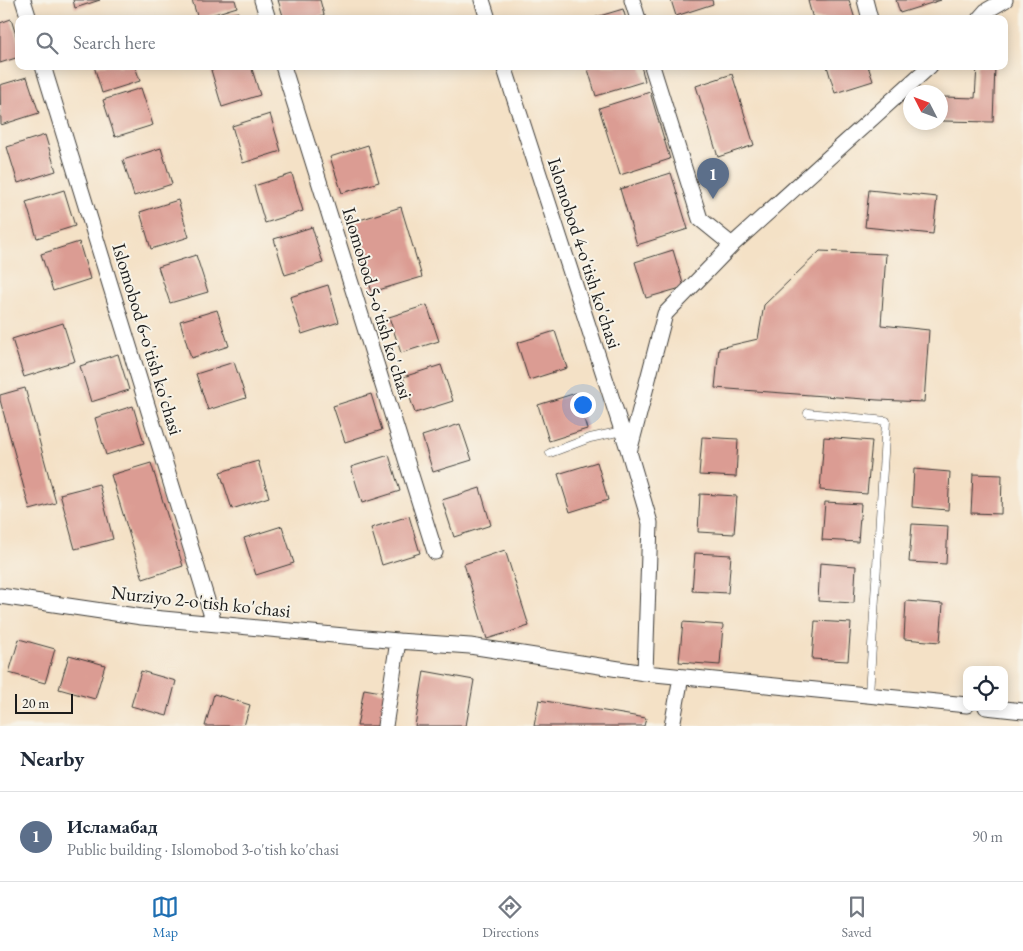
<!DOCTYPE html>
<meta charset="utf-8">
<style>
body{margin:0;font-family:"EB Garamond",serif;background:#f2f2f3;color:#1f2937}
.controls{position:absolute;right:15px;bottom:15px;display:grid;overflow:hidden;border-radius:10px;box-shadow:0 2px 12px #0003}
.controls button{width:45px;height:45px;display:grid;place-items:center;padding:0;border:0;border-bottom:1px solid #e0e1e3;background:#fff;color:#1f2937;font:25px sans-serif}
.compass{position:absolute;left:903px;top:85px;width:45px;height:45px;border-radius:50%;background:#fff;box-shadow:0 2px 12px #0003;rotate:312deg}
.scale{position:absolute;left:15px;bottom:12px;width:58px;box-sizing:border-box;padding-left:5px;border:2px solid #1c1c1c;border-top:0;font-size:14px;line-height:18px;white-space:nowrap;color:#1c1c1c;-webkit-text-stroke:4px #f7f3e8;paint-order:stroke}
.you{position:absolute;left:582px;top:404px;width:18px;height:18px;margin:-12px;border:4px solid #fff;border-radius:50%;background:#1a73e8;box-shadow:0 0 0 8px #1a73e833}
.badge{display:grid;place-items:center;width:32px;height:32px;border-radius:50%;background:#1f6fb2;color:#fff;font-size:16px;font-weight:700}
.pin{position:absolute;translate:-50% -41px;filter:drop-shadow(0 1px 2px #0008)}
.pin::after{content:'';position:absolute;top:26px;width:18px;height:15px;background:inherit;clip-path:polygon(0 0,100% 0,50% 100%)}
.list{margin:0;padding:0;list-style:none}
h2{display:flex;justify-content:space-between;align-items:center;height:65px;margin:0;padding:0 20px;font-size:21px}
h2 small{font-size:16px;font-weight:400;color:#747a83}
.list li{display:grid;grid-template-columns:32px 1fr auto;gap:15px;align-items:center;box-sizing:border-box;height:90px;padding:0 20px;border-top:1px solid #e0e1e3}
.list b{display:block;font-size:19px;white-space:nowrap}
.list p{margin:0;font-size:16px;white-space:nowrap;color:#747a83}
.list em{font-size:16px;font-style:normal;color:#747a83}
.icon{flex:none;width:28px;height:28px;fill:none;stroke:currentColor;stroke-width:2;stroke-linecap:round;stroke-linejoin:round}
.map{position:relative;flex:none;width:1023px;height:726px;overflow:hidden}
.search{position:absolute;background:#fff;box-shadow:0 2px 12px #0003;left:15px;right:15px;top:15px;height:55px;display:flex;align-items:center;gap:12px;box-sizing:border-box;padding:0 18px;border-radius:10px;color:#747a83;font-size:19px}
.sheet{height:155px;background:#fff}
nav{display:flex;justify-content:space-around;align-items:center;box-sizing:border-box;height:70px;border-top:1px solid #e0e1e3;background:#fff;font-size:14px;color:#747a83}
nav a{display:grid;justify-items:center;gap:2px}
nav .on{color:#1f6fb2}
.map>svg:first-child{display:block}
</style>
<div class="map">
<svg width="1023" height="726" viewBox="0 0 1023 726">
<rect width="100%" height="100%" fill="#f7f3e8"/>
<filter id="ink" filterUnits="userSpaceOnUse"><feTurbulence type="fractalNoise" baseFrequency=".02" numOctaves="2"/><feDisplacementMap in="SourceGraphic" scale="10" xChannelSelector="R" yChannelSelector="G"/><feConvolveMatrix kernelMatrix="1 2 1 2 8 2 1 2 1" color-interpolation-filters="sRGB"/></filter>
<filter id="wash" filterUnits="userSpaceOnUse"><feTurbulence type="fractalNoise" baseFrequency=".0096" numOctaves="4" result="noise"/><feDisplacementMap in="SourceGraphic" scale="20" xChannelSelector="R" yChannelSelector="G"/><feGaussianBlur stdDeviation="1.12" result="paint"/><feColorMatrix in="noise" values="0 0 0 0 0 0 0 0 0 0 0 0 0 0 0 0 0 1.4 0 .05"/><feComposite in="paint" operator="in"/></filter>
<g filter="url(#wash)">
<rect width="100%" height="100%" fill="#f4e1c6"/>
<g id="blocks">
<!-- building -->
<path fill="#db9c93" d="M 73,0 L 100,0 L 75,8 Z
M 192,0 L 235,0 L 237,7 L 198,19 Z
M 278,0 L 320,0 L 324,15 L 311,19 L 284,19 Z
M 671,0 L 712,0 L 713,4 L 676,16 Z
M 812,0 L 849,0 L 855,19 L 813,19 L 808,1 Z
M 896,0 L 941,0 L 900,13 Z
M 623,9 L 626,19 L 593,19 L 593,18 Z
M 238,12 L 240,19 L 217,19 L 217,18 Z
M 11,19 L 19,45 L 19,57 L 0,63 L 0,23 Z
M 94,66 L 135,66 L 140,81 L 102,93 Z
M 224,66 L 251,66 L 260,95 L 222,107 L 211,70 Z
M 587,66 L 641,66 L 645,81 L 596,96 Z
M 827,66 L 868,66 L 873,81 L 835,93 Z
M 977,66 L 995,66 L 993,122 L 943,121 L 944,97 L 975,98 Z
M 732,74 L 754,145 L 718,157 L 696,86 Z
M 27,77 L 39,113 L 1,125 L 0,85 Z
M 141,88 L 153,125 L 115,137 L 103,100 Z
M 650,92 L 670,159 L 620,175 L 599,108 Z
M 270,114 L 281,151 L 243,163 L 232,126 Z
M 45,135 L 56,171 L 18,183 L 7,147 Z
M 368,145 L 379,182 L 342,193 L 330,157 Z
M 161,148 L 172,184 L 134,196 L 123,160 Z
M 671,173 L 688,229 L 637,245 L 620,189 Z
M 292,174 L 303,211 L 265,223 L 254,186 Z
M 64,190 L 75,226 L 37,238 L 26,202 Z
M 869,190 L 937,197 L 933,234 L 865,227 Z
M 178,200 L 189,237 L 151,249 L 140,212 Z
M 401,207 L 422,277 L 372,292 L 350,223 Z
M 312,227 L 323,263 L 285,275 L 274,239 Z
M 79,242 L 90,279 L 53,291 L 41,254 Z
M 673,250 L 684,287 L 646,298 L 635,262 Z
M 820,251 L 886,254 L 881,325 L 929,330 L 924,402 L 878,400 L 715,388 L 719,348 L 758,339 L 764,305 Z
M 196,255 L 208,292 L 170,303 L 158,267 Z
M 328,285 L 339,322 L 302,334 L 290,297 Z
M 427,305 L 439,341 L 401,353 L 389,317 Z
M 217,310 L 229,346 L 191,358 L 180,321 Z
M 63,323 L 75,361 L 24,377 L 12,339 Z
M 555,331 L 567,368 L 529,380 L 517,343 Z
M 118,354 L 129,390 L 91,402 L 80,366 Z
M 234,362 L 246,398 L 208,410 L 196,374 Z
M 441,365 L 453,401 L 415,413 L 403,377 Z
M 25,388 L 56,503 L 30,510 L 0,400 L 0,395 Z
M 576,393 L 587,429 L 549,441 L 538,405 Z
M 371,394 L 382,430 L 345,442 L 333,406 Z
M 133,406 L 144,443 L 106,455 L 95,418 Z
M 460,424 L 472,460 L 433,472 L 422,436 Z
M 702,437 L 738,439 L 736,477 L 699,475 Z
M 824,437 L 872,441 L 867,494 L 820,490 Z
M 389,455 L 400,491 L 362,503 L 351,467 Z
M 258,461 L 269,497 L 232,509 L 220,472 Z
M 597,462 L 608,500 L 570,512 L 558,474 Z
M 151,463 L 183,566 L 143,579 L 111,475 Z
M 914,469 L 950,472 L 948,510 L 912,507 Z
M 973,474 L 1002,475 L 1001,514 L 971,513 Z
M 99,484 L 113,539 L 75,549 L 60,494 Z
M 480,488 L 491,525 L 454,537 L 442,500 Z
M 700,494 L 737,496 L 734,534 L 698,532 Z
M 825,502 L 861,504 L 858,542 L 822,540 Z
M 409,516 L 420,553 L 382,565 L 371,528 Z
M 912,524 L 948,526 L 946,564 L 909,562 Z
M 282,526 L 294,563 L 256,575 L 244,538 Z
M 505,550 L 529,626 L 487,639 L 464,564 Z
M 695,553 L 731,555 L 728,593 L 692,591 Z
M 820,563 L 856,566 L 854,603 L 818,601 Z
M 906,601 L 943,604 L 940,642 L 904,639 Z
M 815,621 L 851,623 L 848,661 L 812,659 Z
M 683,622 L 723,625 L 720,665 L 679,662 Z
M 19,639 L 55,649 L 45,683 L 9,673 Z
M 69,655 L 105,665 L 95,699 L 59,689 Z
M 141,671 L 176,681 L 167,716 L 131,706 Z
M 424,671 L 474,680 L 466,726 L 415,726 Z
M 364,689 L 387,693 L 381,726 L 357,726 Z
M 214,694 L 250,705 L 244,726 L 205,726 Z
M 539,700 L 646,718 L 644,726 L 534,726 Z"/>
</g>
</g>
<g filter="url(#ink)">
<use href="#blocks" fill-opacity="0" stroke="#3c3a36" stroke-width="1"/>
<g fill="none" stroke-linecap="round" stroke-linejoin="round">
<!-- lane casing -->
<g stroke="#3c3a36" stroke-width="9">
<path id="lane" d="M 808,413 L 886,421 L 869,694
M 550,453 L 590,438 L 622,431"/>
</g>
<!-- street casing -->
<g stroke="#3c3a36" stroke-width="17">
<path id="street" d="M 23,0 L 29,19
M 262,0 L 268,19
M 482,0 L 488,19
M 632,0 L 638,19
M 865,0 L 870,19
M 979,19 L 986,11 L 1005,0
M 43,66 L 214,623
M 283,66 L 435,552
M 504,66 L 629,452
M 652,66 L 700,219 L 732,245
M 0,596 L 142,617 L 398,641 L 470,646 L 645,673 L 967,705
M 645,673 L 650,523 L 629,452 L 665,314 L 732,245 L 930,66
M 986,707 L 1023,711
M 385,726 L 398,641
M 672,726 L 681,677"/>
</g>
<!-- lane -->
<use href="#lane" stroke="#fff" stroke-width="8"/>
<!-- street -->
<use href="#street" stroke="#fff" stroke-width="15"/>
</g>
</g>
<g text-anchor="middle" stroke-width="4" stroke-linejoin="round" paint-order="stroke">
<!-- street labels -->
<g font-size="19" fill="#1c1c1c" stroke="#f7f3e8">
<text transform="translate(585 253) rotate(72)" y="7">Islomobod 4-o'tish ko'chasi</text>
<text transform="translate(378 303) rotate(73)" y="7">Islomobod 5-o'tish ko'chasi</text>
<text transform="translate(148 339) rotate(73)" y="7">Islomobod 6-o'tish ko'chasi</text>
<text transform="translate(201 601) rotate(6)" y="7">Nurziyo 2-o'tish ko'chasi</text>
</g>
</g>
</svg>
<div class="controls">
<button><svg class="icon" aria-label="locate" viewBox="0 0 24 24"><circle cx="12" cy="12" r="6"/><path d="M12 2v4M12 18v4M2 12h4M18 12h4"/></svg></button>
</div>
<svg class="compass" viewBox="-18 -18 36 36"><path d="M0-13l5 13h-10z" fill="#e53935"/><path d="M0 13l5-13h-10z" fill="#747a83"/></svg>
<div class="scale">20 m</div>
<div class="you"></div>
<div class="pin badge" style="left:713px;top:199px;background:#5c6f8a">1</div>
<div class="search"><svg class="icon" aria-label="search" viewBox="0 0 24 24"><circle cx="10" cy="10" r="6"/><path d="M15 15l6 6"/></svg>Search here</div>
</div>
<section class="sheet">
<h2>Nearby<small></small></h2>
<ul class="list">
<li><span class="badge" style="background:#5c6f8a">1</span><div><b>Исламабад</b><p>Public building · Islomobod 3-o'tish ko'chasi</p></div><em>90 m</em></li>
</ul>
</section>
<nav>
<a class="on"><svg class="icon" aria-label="map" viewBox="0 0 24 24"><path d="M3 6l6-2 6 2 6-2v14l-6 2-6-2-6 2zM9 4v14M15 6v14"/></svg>Map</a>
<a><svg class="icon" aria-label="directions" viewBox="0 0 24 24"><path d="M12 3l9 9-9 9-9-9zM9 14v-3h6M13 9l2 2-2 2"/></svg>Directions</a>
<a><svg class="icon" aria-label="saved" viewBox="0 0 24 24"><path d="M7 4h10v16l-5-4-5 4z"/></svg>Saved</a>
</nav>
